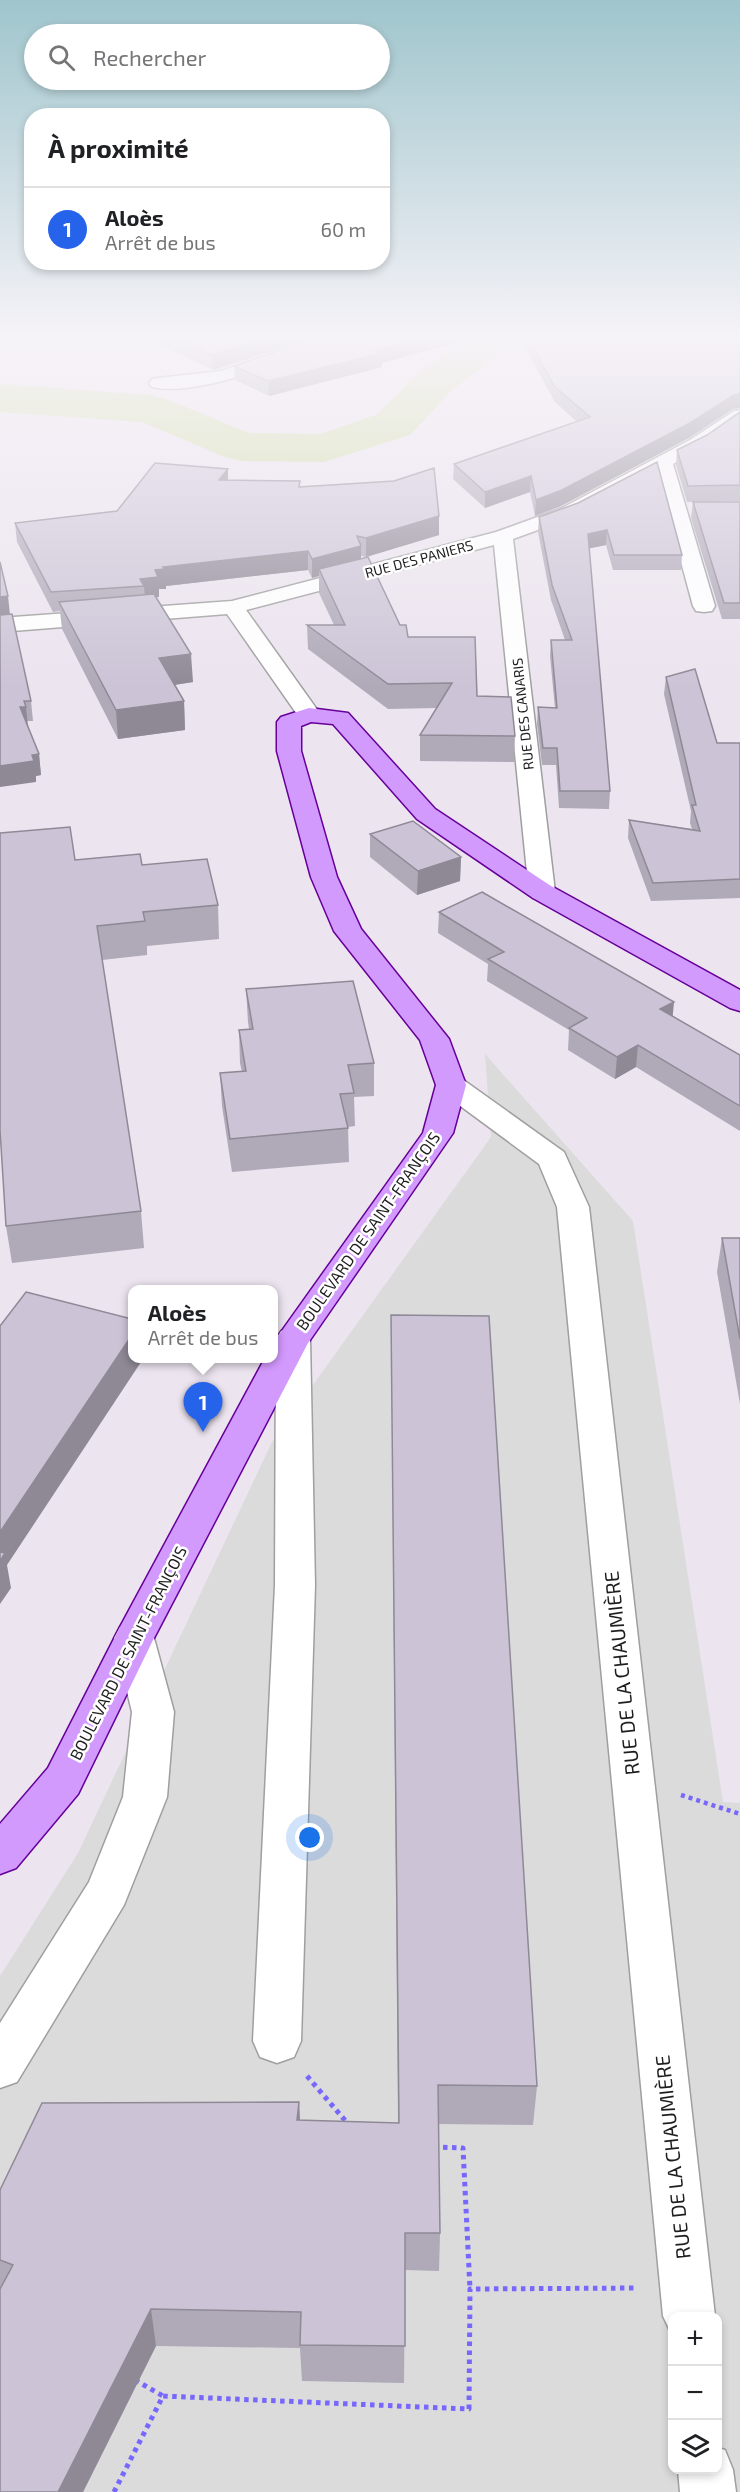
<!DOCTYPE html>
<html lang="fr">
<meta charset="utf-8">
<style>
body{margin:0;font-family:"Exo 2",sans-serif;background:#f2f2f2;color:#202124}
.controls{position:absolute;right:18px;bottom:18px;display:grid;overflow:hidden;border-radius:12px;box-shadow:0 3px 9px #0003}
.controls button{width:54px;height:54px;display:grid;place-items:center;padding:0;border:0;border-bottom:2px solid #e0e0e0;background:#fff;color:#202124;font:30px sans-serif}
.you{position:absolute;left:310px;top:1838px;width:21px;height:21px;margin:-15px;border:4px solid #fff;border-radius:50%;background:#1a73e8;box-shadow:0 0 0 9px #1a73e833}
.badge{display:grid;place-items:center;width:39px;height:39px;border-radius:50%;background:#2563eb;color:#fff;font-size:20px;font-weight:700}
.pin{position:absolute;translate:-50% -50px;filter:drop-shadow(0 2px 3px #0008)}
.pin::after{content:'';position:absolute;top:32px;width:21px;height:18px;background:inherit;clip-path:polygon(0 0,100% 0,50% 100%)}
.popup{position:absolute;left:128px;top:1285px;width:150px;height:78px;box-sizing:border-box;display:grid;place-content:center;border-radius:12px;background:#fff;filter:drop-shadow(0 2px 4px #0005);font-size:20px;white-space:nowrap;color:#757577}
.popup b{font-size:22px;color:#202124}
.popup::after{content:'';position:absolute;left:50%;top:100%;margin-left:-12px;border:12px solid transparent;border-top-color:#fff}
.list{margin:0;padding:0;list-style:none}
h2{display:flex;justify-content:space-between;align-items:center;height:78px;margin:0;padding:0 24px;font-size:26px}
h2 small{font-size:20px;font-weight:400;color:#757577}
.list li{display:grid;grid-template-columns:39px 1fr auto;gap:18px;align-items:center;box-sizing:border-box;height:84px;padding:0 24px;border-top:2px solid #e0e0e0}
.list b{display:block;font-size:22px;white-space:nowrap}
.list p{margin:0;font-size:20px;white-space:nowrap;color:#757577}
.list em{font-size:20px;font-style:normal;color:#757577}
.icon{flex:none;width:33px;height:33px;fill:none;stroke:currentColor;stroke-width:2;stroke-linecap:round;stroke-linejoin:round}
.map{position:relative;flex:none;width:740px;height:2492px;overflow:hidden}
.search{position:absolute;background:#fff;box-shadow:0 3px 9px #0003;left:24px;top:24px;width:366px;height:66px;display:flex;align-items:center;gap:15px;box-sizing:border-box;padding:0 21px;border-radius:33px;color:#757577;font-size:22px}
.panel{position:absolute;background:#fff;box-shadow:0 3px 9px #0003;left:24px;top:108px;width:366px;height:162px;border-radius:24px}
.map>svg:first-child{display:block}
</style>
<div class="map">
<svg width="740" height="2492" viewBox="0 0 740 2492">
<rect width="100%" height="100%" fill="#ece4ef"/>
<!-- residential -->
<path fill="#dbdbdc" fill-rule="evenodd" d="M 485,1054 L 633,1221 L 723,1802 L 740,1803 L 740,2492 L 0,2492 L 0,1976 L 78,1853 L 272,1442 L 491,1137 ZM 672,2316 L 718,2316 L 718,2470 L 672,2470 Z"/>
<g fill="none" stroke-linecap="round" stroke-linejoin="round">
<!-- river -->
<path fill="#d1dea3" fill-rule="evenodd" d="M 466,339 L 515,339 L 509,348 L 454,388 L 410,435 L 324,462 L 242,461 L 225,457 L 142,422 L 0,412 L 0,384 L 150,395 L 166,399 L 249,433 L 320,434 L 376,415 L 422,370 Z"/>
<!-- minor casing -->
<g stroke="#9f9f9f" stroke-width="3">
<path id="minor" d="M 317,339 L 341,339 L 339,342 C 292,358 199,398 152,387 L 149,383 L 152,379 L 158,378 L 221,371 Z
M 740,410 L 740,423 L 704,448 L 673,464 L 715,606 L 712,611 L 704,612 L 696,611 L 693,606 L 657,473 L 576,516 L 513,539 L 555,892 L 551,898 L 542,900 L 533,898 L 529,892 L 494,545 L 246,610 L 321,715 L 317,720 L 309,722 L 301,720 L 227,614 L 0,632 L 0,618 L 232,601 L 496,532 L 562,508 L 690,440 L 734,411 Z
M 451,1076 L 462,1079 L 564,1152 L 589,1207 L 715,2316 L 672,2316 L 672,2335 L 663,2316 L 557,1207 L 539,1164 L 440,1091 L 436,1085 L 440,1079 Z
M 293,1327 L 305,1331 L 310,1339 L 315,1585 L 301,2041 L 294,2057 L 277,2063 L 260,2057 L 253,2041 L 275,1585 L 276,1339 L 281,1331 Z
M 134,1622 L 148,1627 L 154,1638 L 174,1712 L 167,1797 L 124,1905 L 17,2082 L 0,2088 L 0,2023 L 89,1882 L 123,1797 L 132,1712 L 114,1638 L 120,1627 Z
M 718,2448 L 725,2450 L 733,2470 L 736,2492 L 680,2492 L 678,2470 L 718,2470 Z"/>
</g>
<!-- major casing -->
<g stroke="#660098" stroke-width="3">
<path id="major" d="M 309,708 L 348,713 L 435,809 L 551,886 L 740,990 L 740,1011 L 730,1008 L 533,898 L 417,819 L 333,724 L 311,722 L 301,726 L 301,751 L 337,877 L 361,929 L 449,1039 L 466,1085 L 453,1133 L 308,1343 L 154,1638 L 78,1794 L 16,1868 L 0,1874 L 0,1824 L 48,1768 L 120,1627 L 265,1358 L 274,1358 L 276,1339 L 423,1133 L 436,1085 L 420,1040 L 334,931 L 311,877 L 277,751 L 277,722 L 281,717 Z"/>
</g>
<!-- path-far1 -->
<path stroke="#7767fd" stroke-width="4.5" stroke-dasharray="4 4" stroke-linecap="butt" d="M 681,1795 L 740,1814"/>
<!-- path -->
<path stroke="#7767fd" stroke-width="5" stroke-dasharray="4.5 4.5" stroke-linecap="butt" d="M 307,2076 L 349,2125
M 434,2147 L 463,2148 L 470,2289
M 135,2380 L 163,2396
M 114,2492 L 163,2396 L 469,2409 L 470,2289 L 637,2288"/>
<!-- minor -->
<use href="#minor" fill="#fff" fill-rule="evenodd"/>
<!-- major -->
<use href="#major" fill="#d39afe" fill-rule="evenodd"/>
</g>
<!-- wall -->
<path fill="#afa9b8" d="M 147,339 L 310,339 L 213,370 Z
M 520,339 L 740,339 L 733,409 L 689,438 L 561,506 L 535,516 L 530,492 L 485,508 L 453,479 L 454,464 L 577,422 L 555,402 Z
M 382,363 L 382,367 L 269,396 L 235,380 L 234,366 Z
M 740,412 L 740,501 L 687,502 L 676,465 L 677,450 L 707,435 Z
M 228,469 L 228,480 L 300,487 L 439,535 L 366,557 L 361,556 L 361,559 L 400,625 L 408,637 L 477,696 L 515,736 L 514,762 L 420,761 L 420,735 L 436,708 L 388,709 L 308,649 L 307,625 L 334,625 L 319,593 L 319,576 L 312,578 L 308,570 L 166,586 L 166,589 L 159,589 L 159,597 L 156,597 L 193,682 L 174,685 L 184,701 L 185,730 L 118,739 L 62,629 L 60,611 L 53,612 L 17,542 L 15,523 L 117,511 Z
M 693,502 L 740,502 L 740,619 L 722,619 L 691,518 Z
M 578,503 L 682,555 L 681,570 L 613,570 L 606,545 L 589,548 L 610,791 L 609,809 L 559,808 L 556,765 L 542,765 L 537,724 L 538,707 L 555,708 L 550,656 L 551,640 L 565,640 L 551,600 L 538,532 L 539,517 Z
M 10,614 L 31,701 L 33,721 L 27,721 L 28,727 L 39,754 L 41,775 L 36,776 L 36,782 Z
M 666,677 L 717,743 L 740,743 L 740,898 L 651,901 L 628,838 L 629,820 L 692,829 L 690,823 L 691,811 L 664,694 Z
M 370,834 L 461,857 L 460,881 L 417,895 L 370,857 Z
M 75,860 L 142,865 L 218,905 L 219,939 L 147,946 L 147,955 L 102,960 L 141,1211 L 144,1248 L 12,1263 L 6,1226 Z
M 439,912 L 672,1016 L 740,1055 L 740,1131 L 636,1067 L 615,1079 L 568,1050 L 569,1030 L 487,981 L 488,964 L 438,933 Z
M 246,989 L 374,1063 L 374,1096 L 354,1097 L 355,1126 L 348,1127 L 349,1162 L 232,1172 L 222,1106 L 220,1073 L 242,1072 L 240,1063 L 239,1030 L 249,1029 L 248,1022 Z
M 722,1238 L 740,1238 L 740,1404 L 717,1272 Z
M 391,1315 L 537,2086 L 533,2125 L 438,2124 L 440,2233 L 439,2271 L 405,2270 L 404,2383 L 302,2381 L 300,2348 L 156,2346 L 83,2492 L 0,2492 L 0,2190 L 299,2102 L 300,2120 L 398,2123 Z"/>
<!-- shaded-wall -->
<path fill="#8f8996" d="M 265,339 L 310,339 L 213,370 L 212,355 Z
M 417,339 L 468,339 L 382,363 L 382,367 L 269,396 L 268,381 Z
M 740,394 L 740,408 L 733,409 L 689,438 L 561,506 L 535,516 L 536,500 L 734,395 Z
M 228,469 L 228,487 L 219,480 Z
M 531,476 L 530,492 L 485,508 L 485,492 Z
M 439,516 L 439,535 L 366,557 L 366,538 Z
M 607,530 L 606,545 L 587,549 L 588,534 Z
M 361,546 L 361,565 L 319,569 L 319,576 L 312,578 L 312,559 Z
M 308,551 L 308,570 L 166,586 L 166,589 L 159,589 L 159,597 L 145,598 L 144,586 L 140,579 L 155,570 L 163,567 Z
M 8,596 L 10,615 L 0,616 L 0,597 Z
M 191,654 L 193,682 L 161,687 L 159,658 Z
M 184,701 L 185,730 L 118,739 L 116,710 Z
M 20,707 L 26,707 L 28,727 Z
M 39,754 L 41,775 L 36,776 L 36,782 L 0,787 L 0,766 L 32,755 Z
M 461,857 L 460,881 L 417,895 L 418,871 Z
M 674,1002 L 672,1024 L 660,1009 Z
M 638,1045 L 636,1067 L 615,1079 L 617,1057 Z
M 132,1335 L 132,1359 L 143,1359 L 7,1565 L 11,1588 L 0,1604 L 0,1532 Z
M 299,2102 L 301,2141 L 297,2120 Z
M 151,2309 L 156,2346 L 83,2492 L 58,2492 Z"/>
<!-- building -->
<path fill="#ccc4d6" stroke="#8f8996" stroke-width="1.5" d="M 176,339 L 265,339 L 212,355 Z
M 314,339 L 417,339 L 375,350 L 382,353 L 268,381 L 234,366 Z
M 528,339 L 740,339 L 740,394 L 734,395 L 690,423 L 562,490 L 536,500 L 531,476 L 485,492 L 454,464 L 590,417 L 555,387 Z
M 740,412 L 740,485 L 688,486 L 677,450 L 707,435 Z
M 657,462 L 682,555 L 614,555 L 607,530 L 588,534 L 610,791 L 560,791 L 557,748 L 543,748 L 538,707 L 557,708 L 551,640 L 572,640 L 552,585 L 539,517 L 578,503 Z
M 155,463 L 228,469 L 219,480 L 300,481 L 299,487 L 394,481 L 434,468 L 439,516 L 366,538 L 357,536 L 361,546 L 312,559 L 308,551 L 163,567 L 165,569 L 155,570 L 158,577 L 140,579 L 144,586 L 51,592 L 15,523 L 117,511 Z
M 693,502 L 740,502 L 740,603 L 724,603 Z
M 368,557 L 400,625 L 406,625 L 408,637 L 475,637 L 477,696 L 511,697 L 515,736 L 420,735 L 452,683 L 388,684 L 307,625 L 345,625 L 319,569 Z
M 0,562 L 8,596 L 0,597 Z
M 154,594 L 191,654 L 159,658 L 184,701 L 116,710 L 59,602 Z
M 12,614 L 31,701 L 24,701 L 26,707 L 20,707 L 39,754 L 32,755 L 34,761 L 0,766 L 0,615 Z
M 695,669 L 717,743 L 740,743 L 740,879 L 653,883 L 629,820 L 700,831 L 692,805 L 696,805 L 666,677 Z
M 413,821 L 461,857 L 418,871 L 370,834 Z
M 70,827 L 75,860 L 140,854 L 142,865 L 207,859 L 218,905 L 143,912 L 145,921 L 97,926 L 141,1211 L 6,1226 L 0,1130 L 0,833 Z
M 482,892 L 674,1002 L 660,1009 L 740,1055 L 740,1106 L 638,1045 L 617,1057 L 569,1028 L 587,1018 L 488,959 L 504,952 L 439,912 Z
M 353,981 L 374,1063 L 348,1065 L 354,1093 L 340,1094 L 348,1128 L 230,1139 L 220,1073 L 246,1071 L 239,1030 L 253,1029 L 246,989 Z
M 722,1238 L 740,1238 L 740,1339 Z
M 26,1292 L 132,1319 L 132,1335 L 0,1532 L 0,1326 Z
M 391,1315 L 489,1316 L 537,2086 L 438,2085 L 440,2233 L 405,2233 L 405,2346 L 300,2345 L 301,2312 L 151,2309 L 58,2492 L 0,2492 L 0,2289 L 13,2265 L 0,2260 L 0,2190 L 42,2103 L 299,2102 L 297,2120 L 399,2123 Z
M 0,1552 L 5,1553 L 0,1561 Z"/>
<!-- sky -->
<linearGradient id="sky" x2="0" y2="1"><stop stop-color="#9fc5cc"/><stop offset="0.49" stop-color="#f6f3f8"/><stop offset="1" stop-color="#f6f3f8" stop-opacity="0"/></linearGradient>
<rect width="740" height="688" fill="url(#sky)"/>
<g text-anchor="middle" stroke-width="5" stroke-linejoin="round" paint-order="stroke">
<!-- far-street labels -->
<g font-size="14" fill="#1e1e1e" stroke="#fff">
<text transform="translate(419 559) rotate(-15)" y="5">RUE DES PANIERS</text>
<text transform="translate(523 714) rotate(-96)" y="5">RUE DES CANARIS</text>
</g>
<!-- street labels -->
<g font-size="16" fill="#1e1e1e" stroke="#fff">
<text transform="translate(368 1231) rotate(-55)" y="6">BOULEVARD DE SAINT-FRANÇOIS</text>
<text transform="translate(128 1653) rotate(-63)" y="6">BOULEVARD DE SAINT-FRANÇOIS</text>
</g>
<!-- near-street labels -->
<g font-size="20" fill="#1e1e1e" stroke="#fff">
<text transform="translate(622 1673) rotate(-96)" y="7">RUE DE LA CHAUMIÈRE</text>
<text transform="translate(673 2157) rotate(-96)" y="7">RUE DE LA CHAUMIÈRE</text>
</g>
</g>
</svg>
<div class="controls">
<button>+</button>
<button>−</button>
<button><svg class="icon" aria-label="layers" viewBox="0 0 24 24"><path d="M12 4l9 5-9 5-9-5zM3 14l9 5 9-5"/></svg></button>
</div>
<div class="you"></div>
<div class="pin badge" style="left:203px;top:1432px">1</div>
<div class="popup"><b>Aloès</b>Arrêt de bus</div>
<div class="search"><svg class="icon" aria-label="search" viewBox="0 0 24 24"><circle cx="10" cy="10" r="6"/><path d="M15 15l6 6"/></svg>Rechercher</div>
<section class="panel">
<h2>À proximité<small></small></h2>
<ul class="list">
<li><span class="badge">1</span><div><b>Aloès</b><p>Arrêt de bus</p></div><em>60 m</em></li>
</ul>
</section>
</div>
